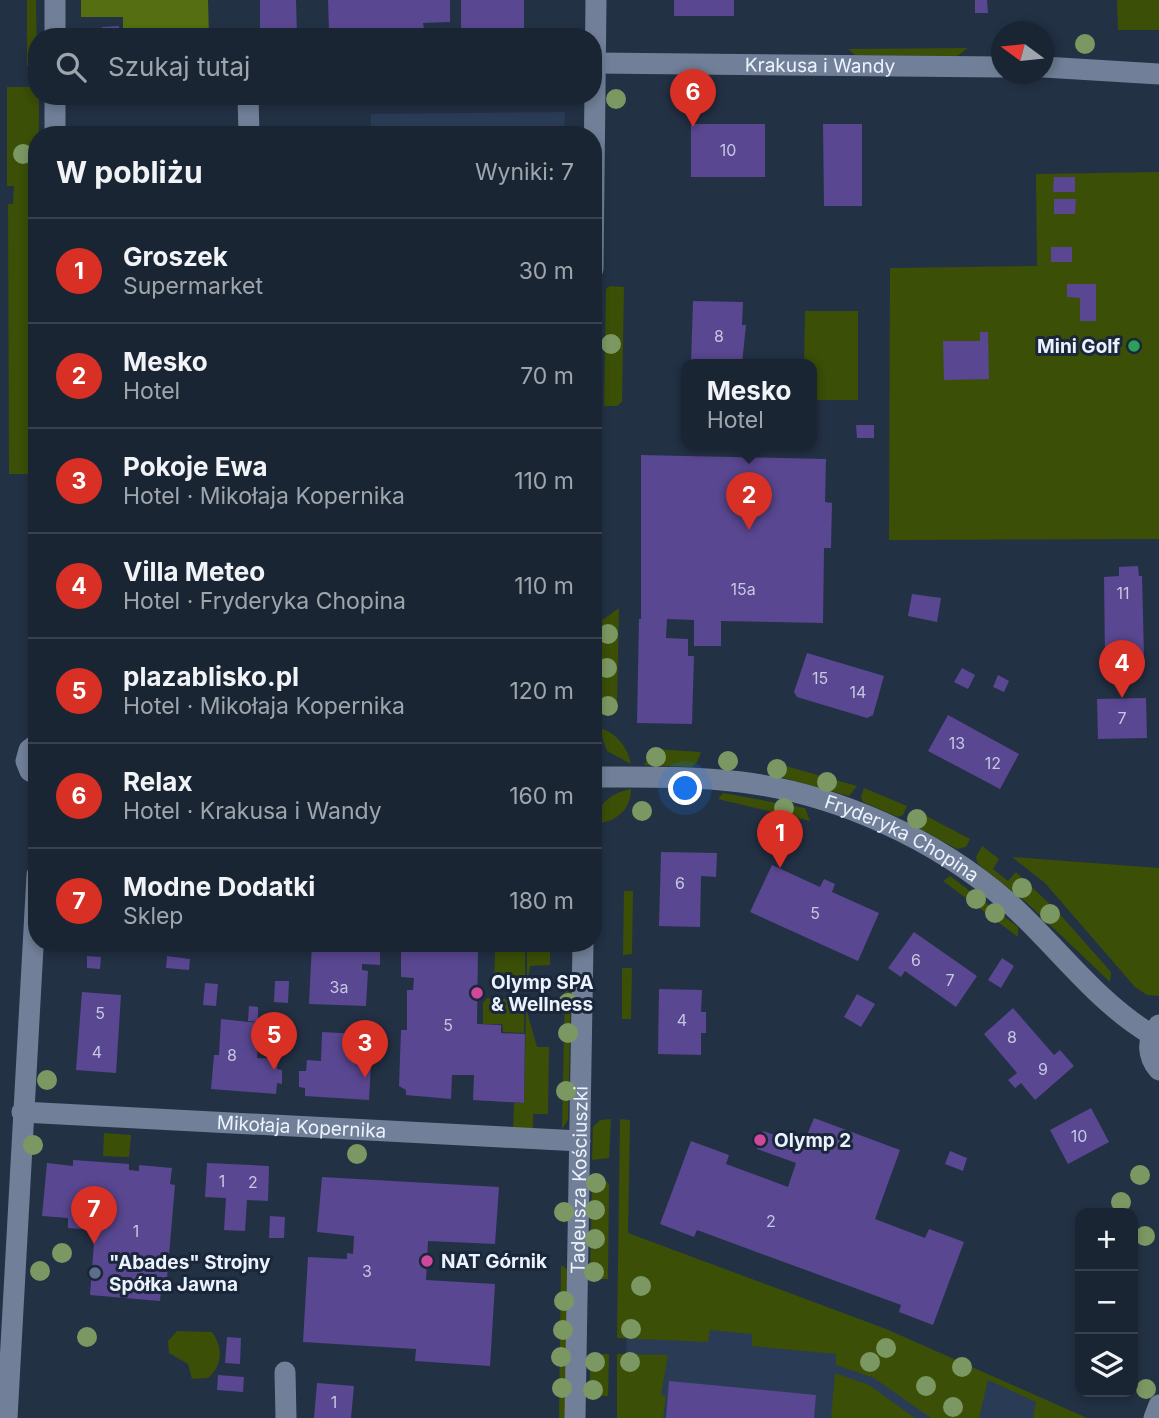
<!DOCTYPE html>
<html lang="pl">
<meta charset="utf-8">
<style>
body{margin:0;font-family:Inter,sans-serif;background:#273140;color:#f1f3f6}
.controls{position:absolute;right:21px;bottom:21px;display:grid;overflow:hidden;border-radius:14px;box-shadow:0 4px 10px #0003}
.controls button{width:63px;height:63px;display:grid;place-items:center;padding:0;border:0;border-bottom:2px solid #38424f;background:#1a2534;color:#f1f3f6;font:35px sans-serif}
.compass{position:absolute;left:991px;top:21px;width:63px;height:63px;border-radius:50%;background:#1a2534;box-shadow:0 4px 10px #0003;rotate:285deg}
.you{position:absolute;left:686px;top:789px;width:24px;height:24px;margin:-18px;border:5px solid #fff;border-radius:50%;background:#1a73e8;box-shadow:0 0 0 10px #1a73e833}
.badge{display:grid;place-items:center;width:46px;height:46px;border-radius:50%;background:#d93025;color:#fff;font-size:23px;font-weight:700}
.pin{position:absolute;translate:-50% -58px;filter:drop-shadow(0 2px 4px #0008)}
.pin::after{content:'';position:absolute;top:37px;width:24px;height:21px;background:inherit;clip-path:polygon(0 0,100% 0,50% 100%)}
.popup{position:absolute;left:681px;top:359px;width:136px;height:91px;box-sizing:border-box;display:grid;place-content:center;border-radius:14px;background:#1a2534;filter:drop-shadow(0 2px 5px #0005);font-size:23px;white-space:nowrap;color:#9fa5ac}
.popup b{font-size:26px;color:#f1f3f6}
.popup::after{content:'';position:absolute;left:50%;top:100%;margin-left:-14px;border:14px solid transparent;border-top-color:#1a2534}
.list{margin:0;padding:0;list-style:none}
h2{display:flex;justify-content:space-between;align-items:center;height:91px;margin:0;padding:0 28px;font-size:30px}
h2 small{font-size:23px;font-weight:400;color:#9fa5ac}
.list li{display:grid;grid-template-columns:46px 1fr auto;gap:21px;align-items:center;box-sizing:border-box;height:105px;padding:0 28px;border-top:2px solid #38424f}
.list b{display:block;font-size:26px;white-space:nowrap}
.list p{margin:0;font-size:23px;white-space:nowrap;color:#9fa5ac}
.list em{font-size:23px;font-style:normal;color:#9fa5ac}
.icon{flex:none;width:38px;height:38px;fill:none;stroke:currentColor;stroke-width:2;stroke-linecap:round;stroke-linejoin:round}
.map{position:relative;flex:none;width:1159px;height:1418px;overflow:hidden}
.search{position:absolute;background:#1a2534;box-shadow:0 4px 10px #0003;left:28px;top:28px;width:574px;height:77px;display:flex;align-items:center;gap:18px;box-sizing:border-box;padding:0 24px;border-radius:28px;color:#9fa5ac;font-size:26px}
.panel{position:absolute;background:#1a2534;box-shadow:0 4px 10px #0003;left:28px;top:126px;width:574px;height:826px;border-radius:28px}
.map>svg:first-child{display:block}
</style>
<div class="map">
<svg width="1159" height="1418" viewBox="0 0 1159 1418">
<rect width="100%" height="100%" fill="#233145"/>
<!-- built -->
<path fill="#2a3b55" d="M 565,112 L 564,135 L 371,135 L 371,114 Z
M 627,1233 L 886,1329 L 1087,1418 L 626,1418 Z"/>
<!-- green -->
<path fill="#3b4f07" d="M 27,0 L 36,0 L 37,66 L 27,66 Z
M 1117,0 L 1159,0 L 1159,30 L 1118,30 Z
M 968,48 L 957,56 L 855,55 L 848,49 Z
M 7,87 L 37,87 L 39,96 L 37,474 L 9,474 L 8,204 L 13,204 L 14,186 L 7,186 Z
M 1159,172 L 1159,539 L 889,540 L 890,268 L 1037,266 L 1036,174 Z
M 610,286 L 624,287 L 622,402 L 617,406 L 604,406 L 606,289 Z
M 805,311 L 858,311 L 858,400 L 812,400 L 812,364 L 804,364 Z
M 619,608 L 617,706 L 611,713 L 599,714 L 601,621 Z
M 599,728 C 616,732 627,746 631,764 L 607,751 Z
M 655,749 L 701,752 L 697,762 L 692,767 L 644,765 Z
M 771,762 L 857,786 L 849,796 L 773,775 L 770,770 Z
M 864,788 L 907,806 L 903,815 L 898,817 L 863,802 L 861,797 Z
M 631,789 C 631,810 616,822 597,823 C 598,802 612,793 631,789 Z
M 723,793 L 805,808 L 810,821 L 718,799 Z
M 915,810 L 970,839 L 966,847 L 957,849 L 913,825 L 911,819 Z
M 982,846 L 999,859 L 993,869 L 1008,881 L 1016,872 L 1057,911 L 1111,972 L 1110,982 L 1026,902 L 978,864 L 976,857 Z
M 1012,857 L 1159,868 L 1159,996 L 1147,995 L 1135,987 L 1045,883 Z
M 950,876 L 1018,927 L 1018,937 L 943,881 Z
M 624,891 L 633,891 L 632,954 L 623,955 Z
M 495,943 L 550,943 L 550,965 L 530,966 L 527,986 L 527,950 L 495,949 Z
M 495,951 L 525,951 L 525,986 L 498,986 L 494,983 Z
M 622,968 L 632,968 L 631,1019 L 622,1019 Z
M 565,987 L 571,991 L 568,1120 L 562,1129 Z
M 487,998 L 512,999 L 524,1008 L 524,1033 L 503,1032 L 502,1024 L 483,1024 L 483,1003 Z
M 526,1008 L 537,1047 L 549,1047 L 548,1114 L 533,1114 L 533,1131 L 513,1131 L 514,1103 L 524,1103 Z
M 611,1119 L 609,1158 L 592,1160 L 593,1127 L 600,1120 Z
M 620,1119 L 630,1120 L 628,1233 L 886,1329 L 1087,1418 L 1033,1418 L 1036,1402 L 988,1380 L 979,1418 L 931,1418 L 874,1378 L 836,1365 L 836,1354 L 752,1346 L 752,1334 L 710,1330 L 708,1342 L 617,1338 Z
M 104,1133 L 131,1135 L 129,1157 L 103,1156 Z
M 592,1180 L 605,1180 L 609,1184 L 608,1279 L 590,1279 Z
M 561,1265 L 567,1269 L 565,1418 L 559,1418 Z
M 177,1331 L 212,1332 C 223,1348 223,1365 208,1378 L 192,1379 L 188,1364 L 169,1353 L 168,1341 Z
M 609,1354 L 608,1396 L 589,1396 L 591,1355 Z
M 617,1354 L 668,1355 L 661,1395 L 666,1396 L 663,1418 L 617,1418 Z
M 835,1373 L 869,1385 L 915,1418 L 831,1418 Z"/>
<!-- forest -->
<path fill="#546e11" d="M 81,0 L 208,0 L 209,37 L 123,37 L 123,17 L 81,17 Z"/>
<!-- building -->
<path fill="#594791" d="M 260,0 L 296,0 L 297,35 L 260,36 Z
M 328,0 L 450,0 L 450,22 L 423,23 L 424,29 L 398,32 L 329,30 Z
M 461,0 L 524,0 L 524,31 L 461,31 Z
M 674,0 L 734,0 L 734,16 L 674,16 Z
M 975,0 L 987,0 L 988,13 L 975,13 Z
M 119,26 L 119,37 L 102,37 L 102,27 Z
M 691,124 L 765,124 L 765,177 L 691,177 Z
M 823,124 L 862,124 L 862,206 L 824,206 Z
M 1054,177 L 1075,177 L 1075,192 L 1053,192 Z
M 1054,199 L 1076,199 L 1075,214 L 1054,214 Z
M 1051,247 L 1072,247 L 1072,262 L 1051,262 Z
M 1067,284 L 1096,284 L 1096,321 L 1080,321 L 1080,298 L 1067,297 Z
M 693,301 L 743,302 L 742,325 L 746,325 L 742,364 L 691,364 Z
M 980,332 L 988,332 L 989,379 L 944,380 L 943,341 L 980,341 Z
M 856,425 L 874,425 L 874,438 L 857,438 Z
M 641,455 L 826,459 L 825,502 L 832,503 L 831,548 L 824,548 L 823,623 L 721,621 L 721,646 L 694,646 L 694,620 L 667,619 L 666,638 L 688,639 L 688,656 L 694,656 L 692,724 L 637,723 L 639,619 L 641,619 Z
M 1138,566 L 1139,576 L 1142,576 L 1144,658 L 1140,658 L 1140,668 L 1120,668 L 1120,658 L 1105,658 L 1104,577 L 1119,576 L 1119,567 Z
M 912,594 L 941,598 L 937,622 L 908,616 Z
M 807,653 L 884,676 L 873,715 L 867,718 L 797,697 L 794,692 Z
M 962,668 L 975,675 L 968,689 L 954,682 Z
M 998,675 L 1009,681 L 1004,692 L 993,687 Z
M 1146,698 L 1147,738 L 1098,739 L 1097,699 Z
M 948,715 L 1019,754 L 1000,789 L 928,751 Z
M 661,852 L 717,853 L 716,877 L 701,876 L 700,927 L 659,926 Z
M 772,865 L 820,887 L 824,879 L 835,884 L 832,892 L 879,913 L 858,961 L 750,912 Z
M 914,932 L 977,976 L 956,1007 L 905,971 L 901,977 L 888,968 Z
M 312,943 L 380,943 L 380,965 L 362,964 L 362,970 L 368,971 L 366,1006 L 309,1004 Z
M 408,943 L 472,943 L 472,949 L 478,949 L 477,1024 L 501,1025 L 501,1033 L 525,1034 L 524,1103 L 473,1100 L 474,1075 L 452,1075 L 451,1099 L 406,1095 L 406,1090 L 399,1086 L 401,1030 L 407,1030 L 407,990 L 413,990 L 414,978 L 401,977 L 401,948 L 408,948 Z
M 87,956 L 101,957 L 100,969 L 87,968 Z
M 167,956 L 190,959 L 189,970 L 166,968 Z
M 1002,958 L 1014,966 L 1001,988 L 988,980 Z
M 275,981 L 289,981 L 288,1003 L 274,1002 Z
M 205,983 L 218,984 L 216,1006 L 203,1005 Z
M 659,989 L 702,990 L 701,1012 L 706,1012 L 706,1033 L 701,1033 L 701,1055 L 658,1054 Z
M 82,992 L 121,995 L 116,1073 L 76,1070 Z
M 857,994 L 875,1004 L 861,1027 L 844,1017 Z
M 249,1006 L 258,1007 L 258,1022 L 248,1021 Z
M 1013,1008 L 1054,1055 L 1060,1050 L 1074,1066 L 1035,1100 L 1021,1083 L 1015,1088 L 1008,1080 L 1017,1073 L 984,1034 Z
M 221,1019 L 259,1023 L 257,1058 L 278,1059 L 277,1069 L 282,1070 L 282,1084 L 277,1083 L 276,1094 L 211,1089 L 214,1055 L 219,1055 Z
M 322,1032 L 358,1034 L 357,1064 L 371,1064 L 369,1100 L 305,1096 L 305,1088 L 299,1087 L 299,1071 L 306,1071 L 307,1060 L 321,1061 Z
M 1091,1108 L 1109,1142 L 1068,1164 L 1050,1130 Z
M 814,1118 L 900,1150 L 875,1219 L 925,1238 L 929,1229 L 964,1242 L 933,1325 L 899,1312 L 901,1305 L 697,1230 L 694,1237 L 660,1224 L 691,1141 L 729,1155 L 726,1164 L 788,1187 L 796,1163 L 757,1149 L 763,1131 L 803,1145 Z
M 950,1151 L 967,1158 L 963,1171 L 945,1164 Z
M 73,1160 L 129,1164 L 129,1170 L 139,1171 L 139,1165 L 172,1168 L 170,1184 L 175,1185 L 166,1290 L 161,1290 L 160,1301 L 90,1295 L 95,1230 L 68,1228 L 68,1218 L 42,1216 L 47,1163 L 73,1166 Z
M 207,1163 L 269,1166 L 268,1201 L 247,1200 L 245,1231 L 224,1230 L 226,1198 L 205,1197 Z
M 322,1177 L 499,1187 L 495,1244 L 428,1241 L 426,1280 L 495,1284 L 490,1366 L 415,1361 L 416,1349 L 303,1342 L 308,1257 L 347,1259 L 347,1253 L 353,1254 L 354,1236 L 317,1232 Z
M 270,1216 L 285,1217 L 284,1238 L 269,1238 Z
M 227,1337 L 241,1338 L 240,1364 L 225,1363 Z
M 218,1375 L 244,1377 L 243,1392 L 217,1390 Z
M 669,1381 L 816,1395 L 814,1418 L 666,1418 Z
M 317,1383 L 354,1386 L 351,1418 L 314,1418 Z"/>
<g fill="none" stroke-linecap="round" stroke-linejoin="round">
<!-- minor -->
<g stroke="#718098" stroke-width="21">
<path d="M 55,37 L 55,0"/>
<path id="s1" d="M 596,63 L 1002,67"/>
<path d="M 1044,67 L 1159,74"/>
<path d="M 55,96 L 55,135"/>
<path d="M 248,96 L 249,135"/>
<path d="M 593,269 L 596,0"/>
<path d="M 37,744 L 29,750 L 26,761 L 30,771 L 37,775"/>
<path id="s2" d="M 593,777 C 642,777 693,776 741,782 C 837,794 936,839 1008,902 C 1056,945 1096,1002 1152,1035"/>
<path d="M 1159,1025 C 1146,1039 1147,1056 1159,1070"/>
<path id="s3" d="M 22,1112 L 580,1141"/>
<path d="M 285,1372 L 286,1418"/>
<path d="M 7,1418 L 37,875"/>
<path id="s4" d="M 575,1418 L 583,943"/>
<path d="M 1154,1418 L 1159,1405"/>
</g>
</g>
<!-- trees -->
<g fill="#7c9862">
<circle cx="1085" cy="44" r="10"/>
<circle cx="616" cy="99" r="10"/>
<circle cx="23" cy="154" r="10"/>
<circle cx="611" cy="344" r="10"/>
<circle cx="608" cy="634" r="10"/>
<circle cx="607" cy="668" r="10"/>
<circle cx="608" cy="706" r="10"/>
<circle cx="656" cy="757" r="10"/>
<circle cx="728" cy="761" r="10"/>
<circle cx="777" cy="769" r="10"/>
<circle cx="827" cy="782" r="10"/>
<circle cx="784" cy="808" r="10"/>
<circle cx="642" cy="811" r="10"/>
<circle cx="917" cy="819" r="10"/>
<circle cx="1022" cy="888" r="10"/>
<circle cx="976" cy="899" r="10"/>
<circle cx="995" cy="913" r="10"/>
<circle cx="1050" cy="914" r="10"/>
<circle cx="568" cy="1003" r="10"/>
<circle cx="568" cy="1033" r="10"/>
<circle cx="47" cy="1080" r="10"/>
<circle cx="566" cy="1091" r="10"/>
<circle cx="33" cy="1145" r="10"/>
<circle cx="357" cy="1154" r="10"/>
<circle cx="1140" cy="1175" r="10"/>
<circle cx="596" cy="1183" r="10"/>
<circle cx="1121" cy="1202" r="10"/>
<circle cx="595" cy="1210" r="10"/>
<circle cx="564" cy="1212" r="10"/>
<circle cx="1145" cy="1236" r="10"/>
<circle cx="595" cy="1239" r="10"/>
<circle cx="62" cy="1253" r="10"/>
<circle cx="40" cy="1271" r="10"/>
<circle cx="594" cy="1272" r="10"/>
<circle cx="641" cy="1286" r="10"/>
<circle cx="564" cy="1301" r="10"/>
<circle cx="631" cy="1329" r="10"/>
<circle cx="563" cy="1330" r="10"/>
<circle cx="87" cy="1337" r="10"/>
<circle cx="886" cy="1348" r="10"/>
<circle cx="561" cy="1357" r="10"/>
<circle cx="595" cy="1362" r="10"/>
<circle cx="630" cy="1362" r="10"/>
<circle cx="870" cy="1362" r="10"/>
<circle cx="962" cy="1367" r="10"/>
<circle cx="926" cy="1386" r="10"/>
<circle cx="562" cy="1388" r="10"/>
<circle cx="1146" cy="1389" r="10"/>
<circle cx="593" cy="1390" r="10"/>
<circle cx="953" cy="1407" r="10"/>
</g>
<!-- markers -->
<circle fill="#2e9e5b" stroke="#1a273a" stroke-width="2.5" cx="1134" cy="346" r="7"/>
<g fill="#d1479c" stroke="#1a273a" stroke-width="2.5">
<circle cx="477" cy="993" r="7"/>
<circle cx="760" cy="1140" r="7"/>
<circle cx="427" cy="1261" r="7"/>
</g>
<circle fill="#5c6f8a" stroke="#1a273a" stroke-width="2.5" cx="95" cy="1273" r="7"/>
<g text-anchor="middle" stroke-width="6" stroke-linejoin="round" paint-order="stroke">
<!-- number labels -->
<g font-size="16" fill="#c6c7e2">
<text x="728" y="156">10</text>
<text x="719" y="342">8</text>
<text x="743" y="595">15a</text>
<text x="1123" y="599">11</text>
<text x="820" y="684">15</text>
<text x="858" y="698">14</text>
<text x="1122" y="724">7</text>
<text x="957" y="749">13</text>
<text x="993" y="769">12</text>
<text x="680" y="889">6</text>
<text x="815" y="919">5</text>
<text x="916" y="966">6</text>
<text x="950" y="986">7</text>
<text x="339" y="993">3a</text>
<text x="100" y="1019">5</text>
<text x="682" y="1026">4</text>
<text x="448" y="1031">5</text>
<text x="1012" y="1043">8</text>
<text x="97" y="1058">4</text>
<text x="232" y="1061">8</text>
<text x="1043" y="1075">9</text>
<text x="1079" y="1142">10</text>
<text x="222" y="1187">1</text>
<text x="253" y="1188">2</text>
<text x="771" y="1227">2</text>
<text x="136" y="1237">1</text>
<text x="367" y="1277">3</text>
<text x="334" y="1408">1</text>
</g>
<!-- street labels -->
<g font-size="19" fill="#ebf2fd" stroke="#1a273a">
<text dy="7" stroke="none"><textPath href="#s1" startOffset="224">Krakusa i Wandy</textPath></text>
<text dy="7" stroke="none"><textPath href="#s2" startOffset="320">Fryderyka Chopina</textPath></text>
<text dy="7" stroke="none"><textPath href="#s3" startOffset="280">Mikołaja Kopernika</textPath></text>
<text dy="7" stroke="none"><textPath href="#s4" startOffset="238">Tadeusza Kościuszki</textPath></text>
</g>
<!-- poi labels -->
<g font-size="19" font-weight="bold" fill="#ebf2fd" stroke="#1a273a" text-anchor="start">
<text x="1120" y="353" text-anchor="end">Mini Golf</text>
<text x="491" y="989">Olymp SPA<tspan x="491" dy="22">&amp; Wellness</tspan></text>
<text x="774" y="1147">Olymp 2</text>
<text x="441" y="1268">NAT Górnik</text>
<text x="109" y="1269">"Abades" Strojny<tspan x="109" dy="22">Spółka Jawna</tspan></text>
</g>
</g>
</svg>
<div class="controls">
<button>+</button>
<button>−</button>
<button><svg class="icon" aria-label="layers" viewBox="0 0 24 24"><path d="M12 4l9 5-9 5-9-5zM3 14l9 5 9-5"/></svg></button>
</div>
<svg class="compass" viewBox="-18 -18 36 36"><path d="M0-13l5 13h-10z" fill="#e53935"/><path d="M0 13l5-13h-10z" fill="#9fa5ac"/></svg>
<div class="you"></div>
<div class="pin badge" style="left:780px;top:868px">1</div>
<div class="pin badge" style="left:749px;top:530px">2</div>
<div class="popup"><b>Mesko</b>Hotel</div>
<div class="pin badge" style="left:365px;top:1078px">3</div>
<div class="pin badge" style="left:1122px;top:698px">4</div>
<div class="pin badge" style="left:274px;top:1070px">5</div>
<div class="pin badge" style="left:693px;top:127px">6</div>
<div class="pin badge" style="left:94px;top:1244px">7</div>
<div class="search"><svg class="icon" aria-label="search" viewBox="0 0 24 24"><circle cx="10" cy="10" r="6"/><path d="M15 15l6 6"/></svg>Szukaj tutaj</div>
<section class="panel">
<h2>W pobliżu<small>Wyniki: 7</small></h2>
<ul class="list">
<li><span class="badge">1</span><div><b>Groszek</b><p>Supermarket</p></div><em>30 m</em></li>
<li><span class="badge">2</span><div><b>Mesko</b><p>Hotel</p></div><em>70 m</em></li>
<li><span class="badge">3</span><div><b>Pokoje Ewa</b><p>Hotel · Mikołaja Kopernika</p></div><em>110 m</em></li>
<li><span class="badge">4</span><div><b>Villa Meteo</b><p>Hotel · Fryderyka Chopina</p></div><em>110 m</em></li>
<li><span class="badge">5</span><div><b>plazablisko.pl</b><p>Hotel · Mikołaja Kopernika</p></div><em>120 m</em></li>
<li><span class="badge">6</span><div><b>Relax</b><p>Hotel · Krakusa i Wandy</p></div><em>160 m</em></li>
<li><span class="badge">7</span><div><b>Modne Dodatki</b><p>Sklep</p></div><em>180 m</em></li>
</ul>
</section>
</div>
